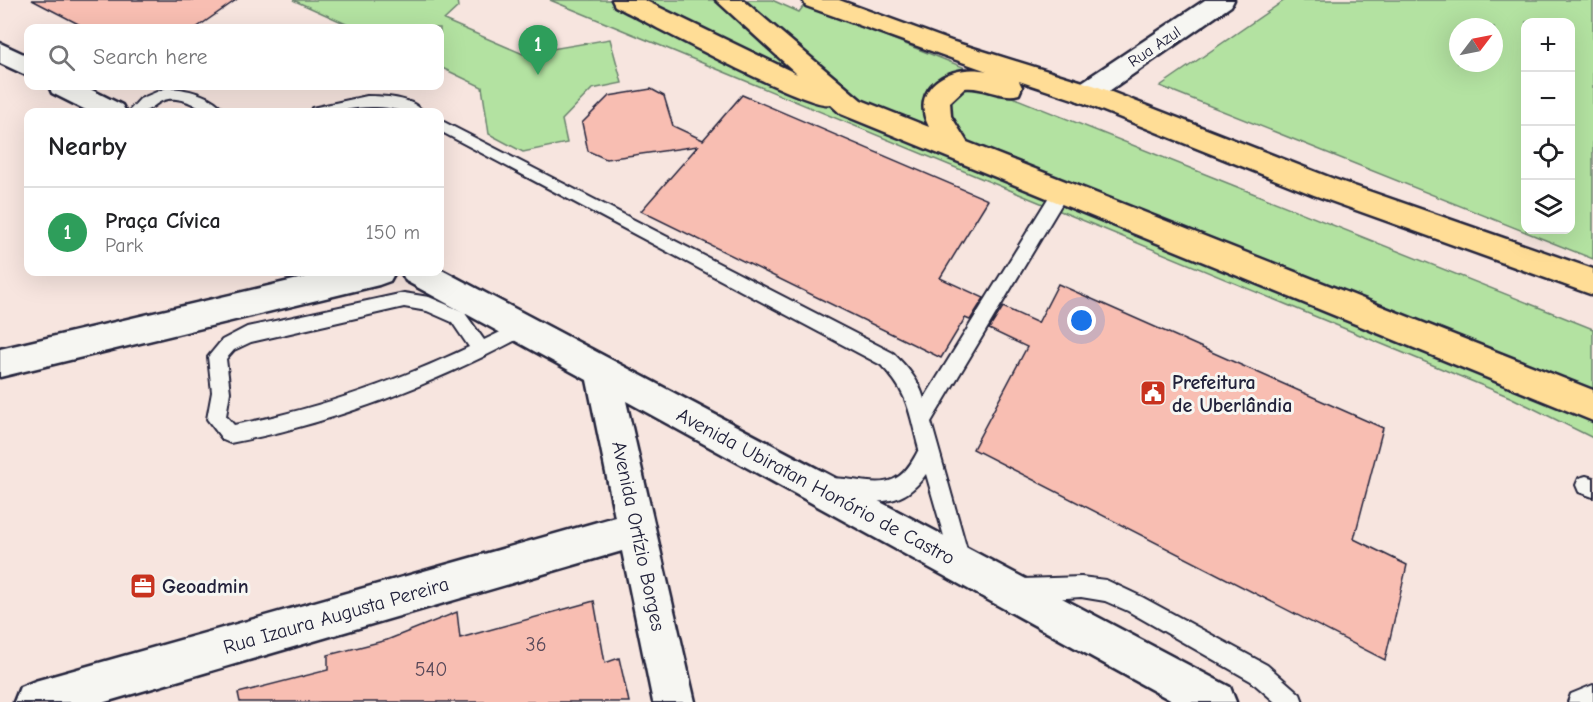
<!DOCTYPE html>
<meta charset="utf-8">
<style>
body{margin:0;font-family:"Comic Neue",sans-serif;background:#f2f2f2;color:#202124}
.controls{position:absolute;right:18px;top:18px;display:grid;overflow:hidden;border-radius:12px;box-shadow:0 6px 24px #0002}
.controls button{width:54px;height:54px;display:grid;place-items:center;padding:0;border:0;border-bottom:2px solid #e0e0e0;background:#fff;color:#202124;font:30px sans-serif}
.compass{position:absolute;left:1449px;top:18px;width:54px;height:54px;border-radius:50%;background:#fff;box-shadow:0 6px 24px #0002;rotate:58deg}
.you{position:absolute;left:1082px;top:321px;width:21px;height:21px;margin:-15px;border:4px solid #fff;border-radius:50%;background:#1a73e8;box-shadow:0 0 0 9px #1a73e833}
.badge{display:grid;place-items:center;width:39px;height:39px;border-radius:50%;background:#c8321e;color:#fff;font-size:20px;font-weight:700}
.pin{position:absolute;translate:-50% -50px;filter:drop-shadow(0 2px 3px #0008)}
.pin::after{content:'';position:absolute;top:32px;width:21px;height:18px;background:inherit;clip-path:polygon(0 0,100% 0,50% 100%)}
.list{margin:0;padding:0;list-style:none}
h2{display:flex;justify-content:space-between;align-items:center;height:78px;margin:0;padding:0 24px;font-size:26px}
h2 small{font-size:20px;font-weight:400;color:#757577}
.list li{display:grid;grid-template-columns:39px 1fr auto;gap:18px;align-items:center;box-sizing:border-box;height:90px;padding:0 24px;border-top:2px solid #e0e0e0}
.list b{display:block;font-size:22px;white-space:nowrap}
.list p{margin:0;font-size:20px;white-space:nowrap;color:#757577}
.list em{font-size:20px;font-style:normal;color:#757577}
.icon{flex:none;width:33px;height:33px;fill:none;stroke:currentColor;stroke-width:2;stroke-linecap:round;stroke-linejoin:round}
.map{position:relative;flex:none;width:1593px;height:702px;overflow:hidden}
.search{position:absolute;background:#fff;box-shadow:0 6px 24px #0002;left:24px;top:24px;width:420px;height:66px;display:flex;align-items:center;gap:15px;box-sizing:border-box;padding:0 21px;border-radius:12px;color:#757577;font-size:22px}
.panel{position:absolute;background:#fff;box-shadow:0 6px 24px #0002;left:24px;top:108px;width:420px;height:168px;border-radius:12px}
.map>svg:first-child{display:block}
</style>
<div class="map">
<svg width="1593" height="702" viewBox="0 0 1593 702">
<rect width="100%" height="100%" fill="#f7e5df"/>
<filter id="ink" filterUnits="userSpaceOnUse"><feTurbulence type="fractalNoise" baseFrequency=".0167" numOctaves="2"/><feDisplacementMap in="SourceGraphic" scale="12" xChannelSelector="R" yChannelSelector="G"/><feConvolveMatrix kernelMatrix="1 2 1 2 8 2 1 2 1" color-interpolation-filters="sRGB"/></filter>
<g filter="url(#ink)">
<!-- green -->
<path fill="#b3e2a1" stroke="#6a826e" stroke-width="1.5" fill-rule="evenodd" d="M 293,0 L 457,0 L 458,7 L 444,20 L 523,54 L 610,39 L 622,83 L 592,89 L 562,120 L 567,143 L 523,152 L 489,134 L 482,87 L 440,67 L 440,28 L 355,28 Z
M 550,0 L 772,0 L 799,12 L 805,4 L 983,75 L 977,83 L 1593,329 L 1593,438 L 1510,397 Z
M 1285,0 L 1593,0 L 1593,259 L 1160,86 ZM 1526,22 L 1570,22 L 1570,230 L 1526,230 ZM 1458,27 L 1494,27 L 1494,63 L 1458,63 Z"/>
<!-- building -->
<path fill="#f8beb2" stroke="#22223b" stroke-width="1.5" d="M 32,0 L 236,0 L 196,28 L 86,28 Z
M 651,89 L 664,96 L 673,126 L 703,140 L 742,95 L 988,200 L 940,278 L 984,298 L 970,320 L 965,318 L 941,358 L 641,211 L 698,146 L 606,159 L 588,151 L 582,123 L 609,96 Z
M 1058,284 L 1383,428 L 1354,539 L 1407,565 L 1385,660 L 973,449 L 1027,347 L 989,329 L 1003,307 L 1038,323 Z
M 594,601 L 605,663 L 619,658 L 629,702 L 240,702 L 238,693 L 328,670 L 328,655 L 387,640 L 457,612 L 460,638 Z"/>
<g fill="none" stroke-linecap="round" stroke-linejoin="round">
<!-- lane casing -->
<g stroke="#22223b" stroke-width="4">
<path id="lane" d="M 166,88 C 185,88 214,95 225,112 C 200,115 197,101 176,99 C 158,97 155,109 142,112 C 138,113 132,112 128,112 L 140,99 Z
M 367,96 C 383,96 413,97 423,112 C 407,114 393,107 376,107 C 354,106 332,114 310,112 L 312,108 Z
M 440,120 L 893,353 C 907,367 919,380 924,399 L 1055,187 L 1067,187 L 1069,191 L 1067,195 L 931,422 L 971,564 L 968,571 L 961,574 L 954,571 L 926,474 C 901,510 874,502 836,496 L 829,494 L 826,487 L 829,480 C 837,477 844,479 853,480 C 890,486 902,483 919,449 C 909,412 909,393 881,365 L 440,131 Z
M 404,293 L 429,297 L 464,312 L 484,340 L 523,321 L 529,323 L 532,328 L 529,333 C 437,383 335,423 230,443 L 223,440 L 207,419 L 212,392 L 208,357 L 222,340 L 247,327 ZM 404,307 L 427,311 L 452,322 L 469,347 C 395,382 315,410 234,425 L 226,416 L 230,392 L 226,359 L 234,350 L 251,342 Z
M 1586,476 L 1593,478 L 1593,497 L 1579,492 L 1576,485 L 1579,478 Z
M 1081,577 L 1106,580 L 1142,597 L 1267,665 L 1300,694 L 1303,702 L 1275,702 L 1251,681 L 1128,611 L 1105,601 L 1081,597 L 1023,601 L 1016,597 L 1012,590 L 1016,583 L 1023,579 Z
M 1593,685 L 1593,702 L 1568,702 L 1571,694 Z"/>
</g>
<!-- street casing -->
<g stroke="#22223b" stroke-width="5">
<path id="street" d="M 1205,0 L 1234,0 L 1231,6 L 1096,100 L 1086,103 L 1076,100 L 1072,93 L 1076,86 Z
M 0,43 L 28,56 L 28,76 L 0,63 Z
M 49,86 L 84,86 L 122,105 L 126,112 L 90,112 L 52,93 Z
M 440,269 L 1230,687 L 1236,702 L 1174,702 L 626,401 L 695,702 L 653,702 L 622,551 L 105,702 L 14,702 L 20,687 L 35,681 L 615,517 L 587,380 L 406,281 L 401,272 L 440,272 Z
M 328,272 L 395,272 L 390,281 L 379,285 L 0,377 L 0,349 Z"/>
</g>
<!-- primary casing -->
<g stroke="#22223b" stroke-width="5">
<path id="primary" d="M 612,0 L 644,0 L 797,74 L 716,0 L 743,0 L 861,100 L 929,127 C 908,87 951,63 987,71 L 806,6 L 803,0 L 839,0 L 954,42 L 1096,86 L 1334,179 L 1593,269 L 1593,295 L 1314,195 L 1076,100 L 1019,81 L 1022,87 L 1019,94 C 1001,99 984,86 965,88 L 950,102 L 951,116 L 967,142 L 1593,390 L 1593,421 L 841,114 L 830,104 C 809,110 645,21 615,6 Z"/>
</g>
<!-- lane -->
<use href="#lane" fill="#f6f6f2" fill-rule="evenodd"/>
<!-- street -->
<use href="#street" fill="#f6f6f2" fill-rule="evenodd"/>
<!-- primary -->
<use href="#primary" fill="#ffdd96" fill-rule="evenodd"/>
</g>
</g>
<!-- icons -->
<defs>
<g id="civic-square" transform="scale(1.35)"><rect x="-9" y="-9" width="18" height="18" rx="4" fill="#c8321e" stroke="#f6f6f2"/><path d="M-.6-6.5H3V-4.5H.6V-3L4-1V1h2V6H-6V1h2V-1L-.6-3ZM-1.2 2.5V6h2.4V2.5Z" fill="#fff"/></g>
<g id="office-square" transform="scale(1.35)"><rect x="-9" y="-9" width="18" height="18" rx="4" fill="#c8321e" stroke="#f6f6f2"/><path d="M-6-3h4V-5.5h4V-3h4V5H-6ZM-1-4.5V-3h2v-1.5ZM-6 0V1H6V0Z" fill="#fff"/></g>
</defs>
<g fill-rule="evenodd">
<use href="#civic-square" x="1153" y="393"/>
<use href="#office-square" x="143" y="586"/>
</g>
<g text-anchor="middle" stroke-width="6" stroke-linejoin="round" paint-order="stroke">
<!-- far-street labels -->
<g font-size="16" fill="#22223b" stroke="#f6f6f2">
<text transform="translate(1154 46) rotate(-34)" y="6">Rua Azul</text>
</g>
<!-- poi labels -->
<g font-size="20" font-weight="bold" fill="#22223b" stroke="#f6f6f2" text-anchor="start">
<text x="1172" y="389">Prefeitura<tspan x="1172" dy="23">de Uberlândia</tspan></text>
<text x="162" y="593">Geoadmin</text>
</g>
<!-- street labels -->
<g font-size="20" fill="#22223b" stroke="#f6f6f2">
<text transform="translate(816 486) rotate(28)" y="7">Avenida Ubiratan Honório de Castro</text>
<text transform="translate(639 536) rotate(78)" y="7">Avenida Ortízio Borges</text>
<text transform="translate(336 615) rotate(-16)" y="7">Rua Izaura Augusta Pereira</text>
</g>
<!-- near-number labels -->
<g font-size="20" fill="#584959">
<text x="536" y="651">36</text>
<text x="431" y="676">540</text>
</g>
</g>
</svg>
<div class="controls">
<button>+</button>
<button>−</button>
<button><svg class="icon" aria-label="locate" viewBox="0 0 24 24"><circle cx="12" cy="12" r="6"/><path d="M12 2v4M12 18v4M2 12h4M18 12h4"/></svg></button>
<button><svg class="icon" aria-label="layers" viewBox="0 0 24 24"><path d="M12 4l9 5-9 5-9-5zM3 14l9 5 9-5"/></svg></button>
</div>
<svg class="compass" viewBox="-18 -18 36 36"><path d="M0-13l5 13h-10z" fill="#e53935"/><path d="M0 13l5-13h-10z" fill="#757577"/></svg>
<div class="you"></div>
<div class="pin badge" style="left:538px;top:75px;background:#2e9e5b">1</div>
<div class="search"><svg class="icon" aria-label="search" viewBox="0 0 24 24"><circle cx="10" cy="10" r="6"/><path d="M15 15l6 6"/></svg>Search here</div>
<section class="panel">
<h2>Nearby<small></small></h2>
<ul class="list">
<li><span class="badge" style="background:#2e9e5b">1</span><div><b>Praça Cívica</b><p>Park</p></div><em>150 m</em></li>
</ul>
</section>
</div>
